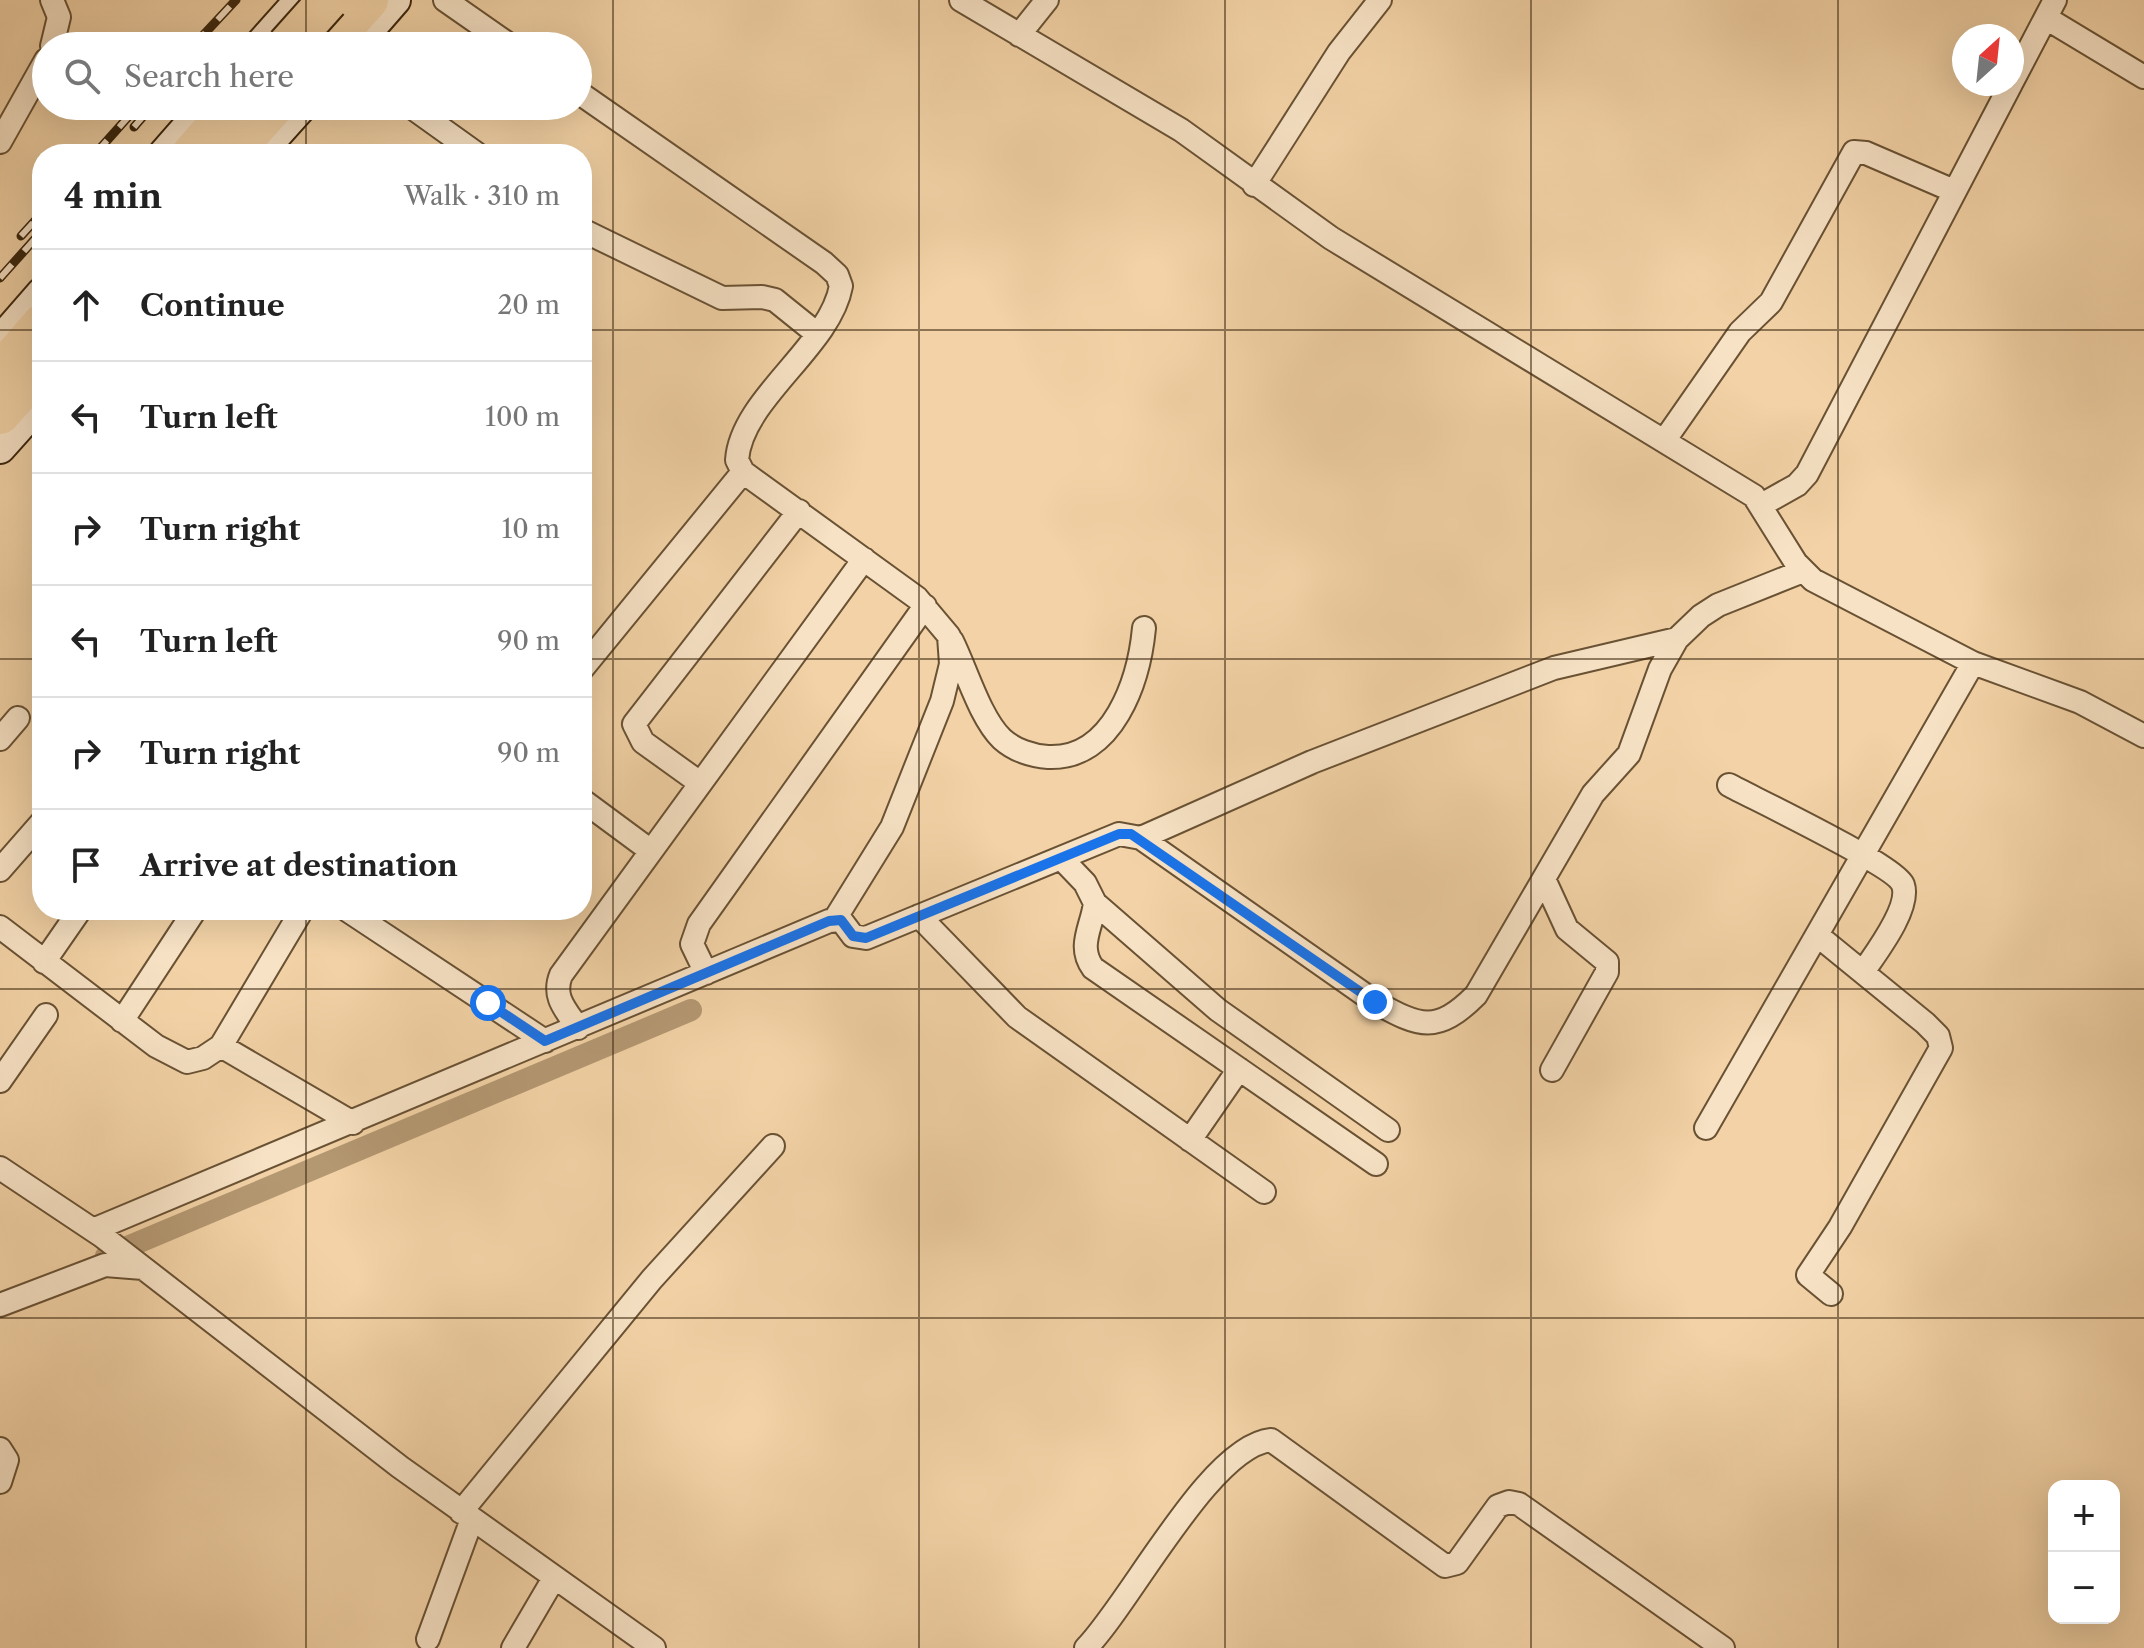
<!DOCTYPE html>
<meta charset="utf-8">
<style>
body{margin:0;font-family:"Libre Caslon Text",serif;background:#f6f6f6;color:#222}
.controls{position:absolute;right:24px;bottom:24px;display:grid;overflow:hidden;border-radius:16px;box-shadow:0 8px 32px #0002}
.controls button{width:72px;height:72px;display:grid;place-items:center;padding:0;border:0;border-bottom:2px solid #e0e0e0;background:#fff;color:#222;font:40px sans-serif}
.compass{position:absolute;left:1952px;top:24px;width:72px;height:72px;border-radius:50%;background:#fff;box-shadow:0 8px 32px #0002;rotate:27deg}
.stop{position:absolute;width:24px;height:24px;margin:-18px;border:6px solid #1a73e8;border-radius:50%;background:#fff}
.stop.end{background:#1a73e8;border-color:#fff;box-shadow:0 2px 8px #0008}
.list{margin:0;padding:0;list-style:none}
h2{display:flex;justify-content:space-between;align-items:center;height:104px;margin:0;padding:0 32px;font-size:34px}
h2 small{font-size:26px;font-weight:400;color:#767676}
.list li{display:grid;grid-template-columns:52px 1fr auto;gap:24px;align-items:center;box-sizing:border-box;height:112px;padding:0 32px;border-top:2px solid #e0e0e0}
.list b{display:block;font-size:30px;white-space:nowrap}
.list em{font-size:26px;font-style:normal;color:#767676}
.icon{flex:none;width:44px;height:44px;fill:none;stroke:currentColor;stroke-width:2;stroke-linecap:round;stroke-linejoin:round}
.map{position:relative;flex:none;width:2144px;height:1648px;overflow:hidden}
.search{position:absolute;background:#fff;box-shadow:0 8px 32px #0002;left:32px;top:32px;width:560px;height:88px;display:flex;align-items:center;gap:20px;box-sizing:border-box;padding:0 28px;border-radius:44px;color:#767676;font-size:30px}
.panel{position:absolute;background:#fff;box-shadow:0 8px 32px #0002;left:32px;top:144px;width:560px;height:776px;border-radius:32px}
.map>svg:first-child{display:block}
</style>
<div class="map">
<svg width="2144" height="1648" viewBox="0 0 2144 1648">
<rect width="100%" height="100%" fill="#f2d2a6"/>
<filter id="stains"><feTurbulence type="fractalNoise" baseFrequency=".0025" numOctaves="4"/><feColorMatrix values="0 0 0 0 .2 0 0 0 0 .09 0 0 0 0 .02 0 0 0 .5 -.17"/></filter>
<radialGradient id="worn" r=".72"><stop offset=".6" stop-color="#630" stop-opacity="0"/><stop offset="1" stop-color="#630" stop-opacity=".3"/></radialGradient>
<g fill="none" stroke-linecap="round" stroke-linejoin="round">
<!-- canal -->
<path stroke="#b49872" stroke-width="22" d="M 106,1256 L 691,1010"/>
<!-- street casing -->
<g stroke="#695234" stroke-width="26">
<path id="street" d="M 52,0 L 59,17 L 52,46
M 445,0 L 511,46
M 961,0 L 1181,130 L 1331,238 L 1754,496 L 1796,563 L 1813,580 L 1973,663 L 2080,702 L 2144,736
M 2046,18 L 2144,77
M 1019,35 L 1047,0
M 2012,82 L 2055,0
M 578,92 L 824,263 L 837,275 L 841,286 C 830,347 741,399 737,460 L 743,472 L 917,598 L 949,636 L 951,664 L 942,701 L 892,827 L 835,919
M 410,106 L 477,154
M 0,142 L 46,60
M 1254,185 L 1339,52 L 1380,0
M 582,230 L 722,298 L 762,297 L 775,300 L 816,333
M 1664,441 L 1740,332 L 1771,302 L 1854,152 L 1866,153 L 1954,191
M 1763,504 L 1797,485 L 1807,474 L 2011,84
M 952,641 C 966,669 980,718 1002,739 C 1014,750 1032,756 1048,757 C 1113,760 1139,681 1144,628
M 582,669 L 743,472
M 0,739 L 18,718
M 700,783 L 643,742 L 634,724 L 799,511
M 1729,785 C 1755,799 1896,866 1903,885 C 1911,908 1875,954 1863,972
M 582,800 L 651,851
M 1141,838 L 1312,762 L 1554,668 L 1677,639
M 1061,858 L 1085,883 L 1095,903 C 1092,927 1077,946 1093,968 L 1376,1164
M 0,870 L 42,822
M 1544,879 L 1567,929 L 1607,962 L 1607,972 L 1552,1070
M 1095,903 L 1218,1010 L 1388,1130
M 347,910 L 545,1041
M 919,916 L 1017,1017 L 1264,1192
M 0,927 L 156,1046 L 187,1062 L 203,1058 L 221,1046 L 302,910
M 1817,935 L 1925,1023 L 1938,1036 L 1941,1048 L 1840,1227 L 1808,1275 L 1831,1294
M 44,962 L 80,910
M 706,973 L 692,944 L 699,924 L 925,606
M 122,1021 L 195,910
M 578,1028 C 566,1010 552,997 561,975 L 864,559
M 221,1046 L 353,1123
M 0,1081 L 46,1015
M 1706,1128 L 1973,663
M 1190,1140 L 1239,1069
M 0,1168 L 102,1236 L 400,1467 L 654,1648
M 93,1230 L 829,921 L 841,920 L 853,936 L 866,938 L 1119,834 L 1141,838 L 1375,1002 C 1420,1027 1437,1034 1476,995 L 1593,794 L 1629,754 L 1660,669 L 1677,639 L 1701,616 L 1718,605 L 1803,571
M 0,1305 L 105,1265 L 143,1268
M 0,1449 L 7,1460 L 0,1482
M 461,1512 L 652,1279 L 773,1146
M 428,1639 L 472,1519
M 513,1648 L 554,1578
M 1086,1648 C 1131,1602 1210,1446 1271,1440 L 1445,1566 L 1457,1563 L 1498,1506 L 1509,1502 L 1519,1504 L 1723,1648"/>
</g>
<!-- secondary casing -->
<g stroke="#3b270e" stroke-width="34">
<path id="secondary" d="M 259,46 L 300,0
M 355,46 L 395,0
M 164,154 L 206,106
M 259,154 L 302,106
M 0,341 L 42,293
M 0,448 L 42,401"/>
</g>
<!-- highway casing -->
<g stroke="#3b270e" stroke-width="44">
<path id="highway" d="M 327,46 L 368,0
M 192,154 L 234,106
M 231,154 L 274,106
M 0,373 L 42,324
M 0,414 L 42,367"/>
</g>
<!-- street -->
<use href="#street" stroke="#f7e2c5" stroke-width="22"/>
<!-- secondary -->
<use href="#secondary" stroke="#f7e2c5" stroke-width="30"/>
<!-- highway -->
<use href="#highway" stroke="#f2d2a6" stroke-width="40"/>
<!-- rail casing -->
<g stroke="#3b270e" stroke-width="9">
<path id="rail" d="M 193,46 L 236,0
M 134,127 L 152,106
M 95,154 L 138,106
M 21,236 L 42,213
M 0,278 L 42,231"/>
</g>
<!-- rail -->
<use href="#rail" stroke="#f7e2c5" stroke-width="6" stroke-dasharray="18" stroke-linecap="butt"/>
<!-- highway-bridge casing -->
<g stroke="#3b270e" stroke-width="44" stroke-linecap="butt">
<path id="highway-bridge" d="M 287,46 L 328,0"/>
</g>
<!-- highway-bridge -->
<use href="#highway-bridge" stroke="#f2d2a6" stroke-width="40"/>
</g>
<g fill="none" stroke-linecap="round" stroke-linejoin="round">
<!-- route -->
<path stroke="#1a73e8" stroke-width="10" d="M 488,1003 L 545,1041 L 829,921 L 841,920 L 853,936 L 866,938 L 1119,834 L 1131,834 L 1375,1002"/>
</g>
<!-- grid -->
<path fill="none" stroke="#3b270e" stroke-width="2" stroke-opacity="0.55" d="M 306,0 L 306,46M 613,0 L 613,1648M 919,0 L 919,1648M 1225,0 L 1225,1648M 1531,0 L 1531,1648M 1838,0 L 1838,1648M 306,106 L 306,154M 0,330 L 42,330M 582,330 L 2144,330M 0,659 L 42,659M 582,659 L 2144,659M 306,910 L 306,1648M 0,989 L 2144,989M 0,1318 L 2144,1318"/>
<rect width="100%" height="100%" filter="url(#stains)"/>
<rect width="100%" height="100%" fill="url(#worn)"/>
</svg>
<div class="controls">
<button>+</button>
<button>−</button>
</div>
<svg class="compass" viewBox="-18 -18 36 36"><path d="M0-13l5 13h-10z" fill="#e53935"/><path d="M0 13l5-13h-10z" fill="#767676"/></svg>
<div class="stop" style="left:488px;top:1003px"></div>
<div class="stop end" style="left:1375px;top:1002px"></div>
<div class="search"><svg class="icon" aria-label="search" viewBox="0 0 24 24"><circle cx="10" cy="10" r="6"/><path d="M15 15l6 6"/></svg>Search here</div>
<section class="panel">
<h2>4 min<small>Walk · 310 m</small></h2>
<ul class="list">
<li><svg class="icon" aria-label="ahead" viewBox="0 0 24 24"><path d="M12 20V5M6 11l6-6 6 6"/></svg><div><b>Continue</b></div><em>20 m</em></li>
<li><svg class="icon" aria-label="left" viewBox="0 0 24 24"><path d="M17 20v-9H6M10 6l-5 5 5 5"/></svg><div><b>Turn left</b></div><em>100 m</em></li>
<li><svg class="icon" aria-label="right" viewBox="0 0 24 24"><path d="M7 20v-9h11M14 6l5 5-5 5"/></svg><div><b>Turn right</b></div><em>10 m</em></li>
<li><svg class="icon" aria-label="left" viewBox="0 0 24 24"><path d="M17 20v-9H6M10 6l-5 5 5 5"/></svg><div><b>Turn left</b></div><em>90 m</em></li>
<li><svg class="icon" aria-label="right" viewBox="0 0 24 24"><path d="M7 20v-9h11M14 6l5 5-5 5"/></svg><div><b>Turn right</b></div><em>90 m</em></li>
<li><svg class="icon" aria-label="arrive" viewBox="0 0 24 24"><path d="M6 21V4h12l-3 4 3 4H6"/></svg><div><b>Arrive at destination</b></div></li>
</ul>
</section>
</div>
